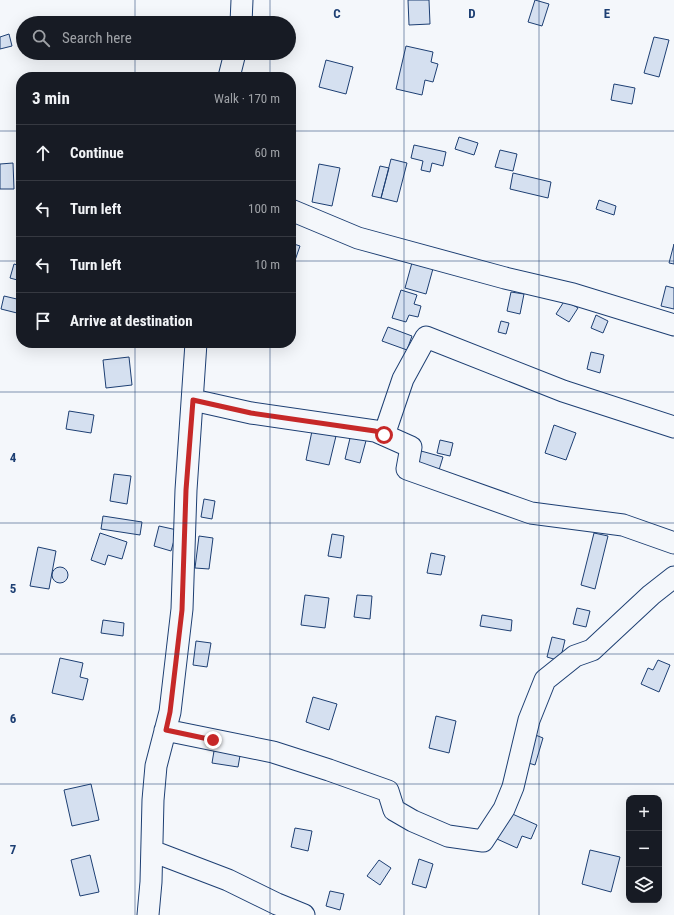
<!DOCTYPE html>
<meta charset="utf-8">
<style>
body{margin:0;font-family:"Roboto Condensed",sans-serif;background:#20242c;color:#f1f3f6}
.controls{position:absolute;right:12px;bottom:12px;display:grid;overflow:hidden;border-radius:8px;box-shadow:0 4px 16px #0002}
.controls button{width:36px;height:36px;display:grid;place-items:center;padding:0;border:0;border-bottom:1px solid #363941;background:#171b24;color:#f1f3f6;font:20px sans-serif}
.stop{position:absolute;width:12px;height:12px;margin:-9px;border:3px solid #c62828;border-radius:50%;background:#fff}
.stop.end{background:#c62828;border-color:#fff;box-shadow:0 1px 4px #0008}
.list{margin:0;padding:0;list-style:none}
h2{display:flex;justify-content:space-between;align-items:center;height:52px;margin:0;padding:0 16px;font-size:17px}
h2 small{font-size:13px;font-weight:400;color:#9ea1a6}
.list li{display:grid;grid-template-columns:26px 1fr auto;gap:12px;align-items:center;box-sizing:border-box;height:56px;padding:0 16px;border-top:1px solid #363941}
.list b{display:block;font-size:15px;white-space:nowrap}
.list em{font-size:13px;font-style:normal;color:#9ea1a6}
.icon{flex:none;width:22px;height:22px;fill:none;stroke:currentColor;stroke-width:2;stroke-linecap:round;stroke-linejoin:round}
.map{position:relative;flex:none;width:674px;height:915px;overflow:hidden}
.search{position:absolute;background:#171b24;box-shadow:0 4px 16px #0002;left:16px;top:16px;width:280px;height:44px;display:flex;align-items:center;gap:10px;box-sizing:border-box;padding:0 14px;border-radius:22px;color:#9ea1a6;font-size:15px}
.panel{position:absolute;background:#171b24;box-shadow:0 4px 16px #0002;left:16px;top:72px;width:280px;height:276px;border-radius:16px}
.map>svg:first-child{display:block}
</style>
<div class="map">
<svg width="674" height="915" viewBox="0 0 674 915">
<rect width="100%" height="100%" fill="#f4f7fb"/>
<!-- building -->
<path fill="#d5e0f0" stroke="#1d3f73" d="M 408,0 L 429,0 L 430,24 L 409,25 Z
M 535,0 L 549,4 L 542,26 L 528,22 Z
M 9,34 L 12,46 L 0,49 L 0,37 Z
M 654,37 L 669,40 L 659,77 L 644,73 Z
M 406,46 L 433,52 L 431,62 L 438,64 L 433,82 L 425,80 L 422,95 L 396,89 Z
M 254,53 L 267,53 L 266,58 L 253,55 Z
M 326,60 L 353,67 L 346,94 L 319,87 Z
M 614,84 L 635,88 L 632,104 L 611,100 Z
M 459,137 L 478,143 L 474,155 L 455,149 Z
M 414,145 L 446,152 L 443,166 L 432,163 L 430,172 L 421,170 L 423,161 L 411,158 Z
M 500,150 L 517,154 L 513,171 L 495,167 Z
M 391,159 L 407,163 L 397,202 L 381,198 Z
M 13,163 L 14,189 L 0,189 L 0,164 Z
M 319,164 L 340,168 L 332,206 L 312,202 Z
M 380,166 L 389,168 L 381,198 L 372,196 Z
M 513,173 L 551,182 L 548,198 L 510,189 Z
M 599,200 L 616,206 L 614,215 L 596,209 Z
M 291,243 L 300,246 L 292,269 L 291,269 Z
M 674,244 L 674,264 L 669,263 Z
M 413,259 L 434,265 L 426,294 L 405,288 Z
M 14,264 L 21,266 L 21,281 L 10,278 Z
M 666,286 L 674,288 L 674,309 L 661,306 Z
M 401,290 L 417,295 L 414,304 L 421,306 L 418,317 L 409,315 L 406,322 L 392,318 Z
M 511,292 L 524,294 L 520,314 L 507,311 Z
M 4,296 L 21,300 L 21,314 L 1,309 Z
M 565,300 L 578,308 L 569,322 L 556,314 Z
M 596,315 L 608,321 L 603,333 L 591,328 Z
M 501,321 L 509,323 L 506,334 L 498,332 Z
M 388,327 L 412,336 L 407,350 L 382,341 Z
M 591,352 L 604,355 L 600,373 L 587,369 Z
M 129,357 L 132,385 L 106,388 L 103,360 Z
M 69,411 L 94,415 L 91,433 L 66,429 Z
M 554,425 L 576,433 L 566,460 L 545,453 Z
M 312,431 L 336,436 L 329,465 L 306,460 Z
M 351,434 L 367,437 L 360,463 L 345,459 Z
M 440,440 L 453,443 L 450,456 L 437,453 Z
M 421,451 L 443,457 L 439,470 L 417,464 Z
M 114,474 L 131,476 L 127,504 L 110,501 Z
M 204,499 L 215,501 L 212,519 L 201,517 Z
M 103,516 L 142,522 L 140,535 L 101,529 Z
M 159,526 L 177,530 L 171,551 L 154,546 Z
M 100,533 L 127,542 L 122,559 L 108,555 L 105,565 L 91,560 Z
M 594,533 L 608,536 L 595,589 L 581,585 Z
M 332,534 L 344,536 L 341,558 L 328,556 Z
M 199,536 L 213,538 L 209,569 L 195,568 Z
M 38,547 L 56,551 L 49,589 L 30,586 Z
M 431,553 L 445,556 L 441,575 L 427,573 Z
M52 575a8 8 0 1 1 16 0a8 8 0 1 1-16 0Z
M 305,595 L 329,598 L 325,628 L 301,625 Z
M 357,595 L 372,596 L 370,619 L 354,617 Z
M 577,608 L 590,611 L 586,627 L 573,624 Z
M 482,615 L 512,620 L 511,631 L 480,626 Z
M 103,620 L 124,623 L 123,636 L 101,633 Z
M 552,637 L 565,640 L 560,661 L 547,657 Z
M 196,641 L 211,643 L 207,667 L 193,665 Z
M 60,658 L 83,663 L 80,677 L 88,679 L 83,700 L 52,693 Z
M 658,660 L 670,665 L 659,692 L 641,684 L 648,668 L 653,670 Z
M 313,697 L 337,704 L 329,730 L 306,722 Z
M 436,716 L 456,721 L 449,753 L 429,748 Z
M 533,734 L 543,738 L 535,765 L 525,762 Z
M 215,745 L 241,750 L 238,767 L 212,763 Z
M 91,784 L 99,820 L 72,826 L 64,790 Z
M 508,812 L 537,825 L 531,839 L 522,836 L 517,848 L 497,839 Z
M 295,828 L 312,831 L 308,851 L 291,847 Z
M 590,850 L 620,857 L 611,892 L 582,884 Z
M 90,855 L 99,892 L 80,896 L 71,860 Z
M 419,859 L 433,864 L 426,888 L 412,884 Z
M 379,860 L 391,868 L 380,885 L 367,876 Z
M 330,891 L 344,894 L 340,910 L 326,906 Z"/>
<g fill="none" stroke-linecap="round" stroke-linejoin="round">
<!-- street casing -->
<g stroke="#1d3f73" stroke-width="23">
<path id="street" d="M 241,23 L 242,0
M 229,77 L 235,53
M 291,210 L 358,238 L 505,278 L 573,294 L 674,325
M 193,400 L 251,413 L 375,431 L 411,447 L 407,469 L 531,513 L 623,525 L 674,543
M 384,435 L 403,379 L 426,337 L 563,391 L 674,427
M 165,730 L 273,752 L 329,770 L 388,791 L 394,810 L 413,821 L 448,836 L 483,841 L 504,809 L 513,787 L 529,720 L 545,680 L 575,656 L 592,650 L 651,595 L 674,577
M 152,851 L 228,880 L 277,904 L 304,915
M 148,915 L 151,882 L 153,800 L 156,766 L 170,712 L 182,609 L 186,490 L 196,343"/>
</g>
<!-- street -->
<use href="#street" stroke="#f4f7fb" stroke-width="21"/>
</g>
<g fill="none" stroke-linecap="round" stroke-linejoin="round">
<!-- route -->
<path stroke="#c62828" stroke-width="5" d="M 213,740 L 166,730 L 170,712 L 182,610 L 186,490 L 193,400 L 251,413 L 375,431 L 384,435"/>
</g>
<!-- grid -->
<path fill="none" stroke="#1d3f73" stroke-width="1" stroke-opacity="0.55" d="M 135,0 L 135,23M 270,0 L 270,23M 404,0 L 404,915M 539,0 L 539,915M 135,53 L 135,77M 270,53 L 270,77M 0,131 L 21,131M 291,131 L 674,131M 0,261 L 21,261M 291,261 L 674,261M 135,343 L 135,915M 270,343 L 270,915M 0,392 L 674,392M 0,523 L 674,523M 0,654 L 674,654M 0,784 L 674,784"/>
<g font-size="13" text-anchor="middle" font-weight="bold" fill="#1d3f73" stroke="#f4f7fb" stroke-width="3" stroke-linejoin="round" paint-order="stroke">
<text x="337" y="18">C</text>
<text x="472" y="18">D</text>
<text x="607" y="18">E</text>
<text x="13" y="462">4</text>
<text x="13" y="593">5</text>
<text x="13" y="723">6</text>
<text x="13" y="854">7</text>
</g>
</svg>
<div class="controls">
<button>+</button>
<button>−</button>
<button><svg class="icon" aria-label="layers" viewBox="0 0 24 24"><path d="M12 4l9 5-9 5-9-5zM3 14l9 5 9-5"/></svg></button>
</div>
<div class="stop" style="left:384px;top:435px"></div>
<div class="stop end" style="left:213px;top:740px"></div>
<div class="search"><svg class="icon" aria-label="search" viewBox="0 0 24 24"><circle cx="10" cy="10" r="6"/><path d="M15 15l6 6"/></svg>Search here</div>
<section class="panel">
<h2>3 min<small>Walk · 170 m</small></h2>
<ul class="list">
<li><svg class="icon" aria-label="ahead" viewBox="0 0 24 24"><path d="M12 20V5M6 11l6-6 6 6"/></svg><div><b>Continue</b></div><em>60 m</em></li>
<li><svg class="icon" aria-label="left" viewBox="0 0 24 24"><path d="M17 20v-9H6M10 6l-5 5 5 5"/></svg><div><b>Turn left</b></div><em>100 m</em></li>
<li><svg class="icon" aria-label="left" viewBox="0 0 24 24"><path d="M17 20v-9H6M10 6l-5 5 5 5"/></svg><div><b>Turn left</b></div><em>10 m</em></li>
<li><svg class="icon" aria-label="arrive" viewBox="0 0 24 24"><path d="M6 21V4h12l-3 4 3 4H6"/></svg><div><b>Arrive at destination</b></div></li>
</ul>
</section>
</div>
